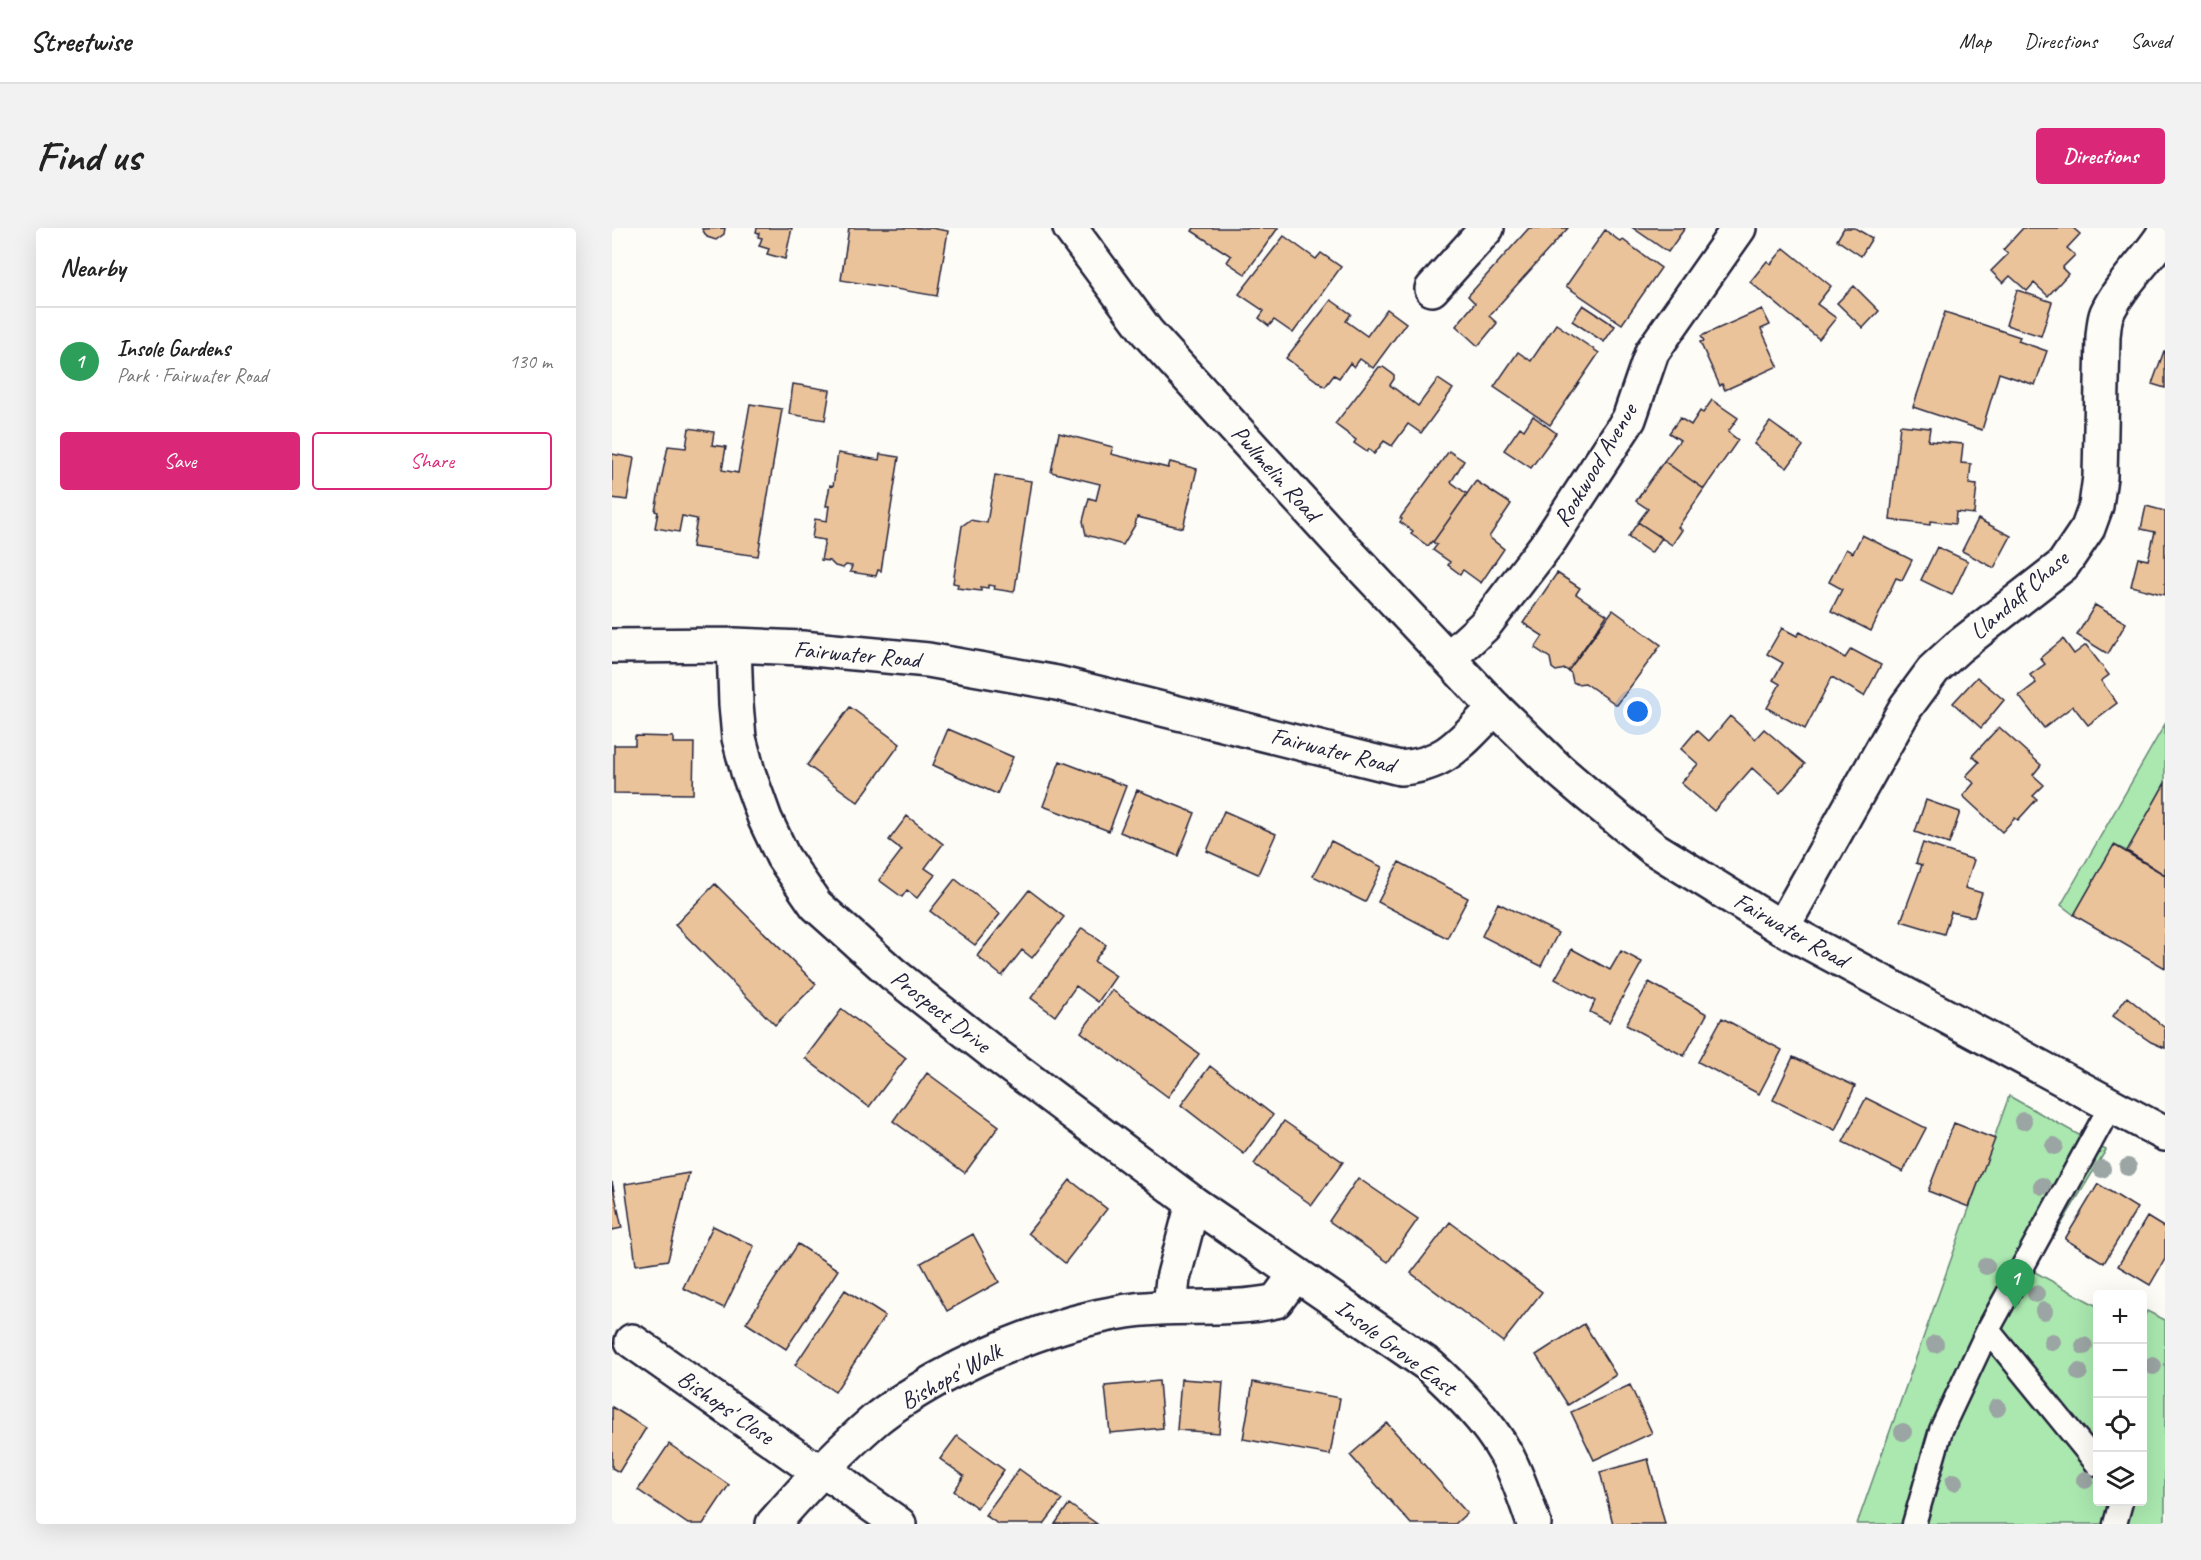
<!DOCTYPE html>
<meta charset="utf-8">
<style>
body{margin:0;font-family:Caveat,sans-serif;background:#f2f2f2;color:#222}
.controls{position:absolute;right:18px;bottom:18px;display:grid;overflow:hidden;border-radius:6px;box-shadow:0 6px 24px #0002}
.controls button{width:54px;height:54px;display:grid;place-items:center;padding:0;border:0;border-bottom:2px solid #e0e0e0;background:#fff;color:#222;font:30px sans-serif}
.you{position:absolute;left:1026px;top:484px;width:21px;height:21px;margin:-15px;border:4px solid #fff;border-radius:50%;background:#1a73e8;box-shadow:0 0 0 9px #1a73e833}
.badge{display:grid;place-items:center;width:39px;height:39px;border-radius:50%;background:#db2777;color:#fff;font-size:20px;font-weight:700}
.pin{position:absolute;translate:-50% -50px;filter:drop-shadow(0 2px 3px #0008)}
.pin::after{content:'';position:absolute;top:32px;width:21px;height:18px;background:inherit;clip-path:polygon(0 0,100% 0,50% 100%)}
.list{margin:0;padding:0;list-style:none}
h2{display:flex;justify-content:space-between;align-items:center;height:78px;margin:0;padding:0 24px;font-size:26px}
h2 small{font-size:20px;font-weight:400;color:#767676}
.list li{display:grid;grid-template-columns:39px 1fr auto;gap:18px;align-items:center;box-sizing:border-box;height:108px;padding:0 24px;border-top:2px solid #e0e0e0}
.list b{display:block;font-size:22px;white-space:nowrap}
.list p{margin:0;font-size:20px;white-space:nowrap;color:#767676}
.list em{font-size:20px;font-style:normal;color:#767676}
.actions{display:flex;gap:12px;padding:18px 24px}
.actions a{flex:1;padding:14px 0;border:2px solid #db2777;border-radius:6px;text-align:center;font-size:21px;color:#db2777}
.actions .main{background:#db2777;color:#fff}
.icon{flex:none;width:33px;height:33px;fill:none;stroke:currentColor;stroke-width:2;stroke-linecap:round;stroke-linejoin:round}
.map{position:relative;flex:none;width:1553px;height:1296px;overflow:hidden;border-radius:6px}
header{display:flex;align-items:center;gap:36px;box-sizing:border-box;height:84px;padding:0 30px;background:#fff;border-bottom:2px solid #e0e0e0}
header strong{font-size:28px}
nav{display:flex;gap:33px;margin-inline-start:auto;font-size:21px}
.intro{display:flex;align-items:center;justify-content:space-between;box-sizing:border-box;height:144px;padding:0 36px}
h1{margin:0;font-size:42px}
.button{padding:15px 27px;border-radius:6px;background:#db2777;color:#fff;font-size:21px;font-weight:700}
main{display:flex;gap:36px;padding:0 36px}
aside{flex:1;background:#fff;border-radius:6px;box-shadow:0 6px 24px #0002}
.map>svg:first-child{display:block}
</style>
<header>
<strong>Streetwise</strong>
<nav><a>Map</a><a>Directions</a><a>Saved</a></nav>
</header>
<div class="intro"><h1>Find us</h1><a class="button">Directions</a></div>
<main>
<aside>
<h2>Nearby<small></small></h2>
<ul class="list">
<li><span class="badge" style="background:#2e9e5b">1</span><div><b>Insole Gardens</b><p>Park · Fairwater Road</p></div><em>130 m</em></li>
</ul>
<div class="actions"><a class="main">Save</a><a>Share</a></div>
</aside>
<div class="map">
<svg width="1553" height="1296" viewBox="0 0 1553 1296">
<rect width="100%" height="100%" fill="#fdfcf7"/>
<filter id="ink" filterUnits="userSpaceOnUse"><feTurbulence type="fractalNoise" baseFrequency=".0167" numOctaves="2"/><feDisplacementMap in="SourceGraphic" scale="12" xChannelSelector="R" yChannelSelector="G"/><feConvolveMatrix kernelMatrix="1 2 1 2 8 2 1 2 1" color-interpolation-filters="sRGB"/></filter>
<g filter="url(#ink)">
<!-- green -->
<path fill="#aae8af" stroke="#668575" stroke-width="1.5" d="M 1553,496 L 1553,555 L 1515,623 L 1502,617 L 1462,687 L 1449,677 Z
M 1397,868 L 1494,922 L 1421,1043 L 1485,1078 L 1486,1274 L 1530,1274 L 1531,1091 L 1535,1083 L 1553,1092 L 1553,1296 L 1245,1296 Z"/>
<!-- building -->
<path fill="#ebc39b" stroke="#22223b" stroke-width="1.5" d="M 113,0 L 112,6 L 104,12 L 95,9 L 90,1 Z
M 145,0 L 180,0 L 173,31 L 155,26 L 157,21 L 147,18 L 150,10 L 146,9 L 147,5 L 144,4 Z
M 237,0 L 319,0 L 336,3 L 325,68 L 229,52 Z
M 582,0 L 666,0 L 633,46 L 615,34 L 619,28 L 580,3 Z
M 917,0 L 956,0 L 877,88 L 885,95 L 866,118 L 844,98 L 863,75 L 856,68 Z
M 1021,0 L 1073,0 L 1056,24 Z
M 1232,0 L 1243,0 L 1260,10 L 1249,28 L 1225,12 Z
M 1411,0 L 1461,0 L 1468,6 L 1455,20 L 1463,27 L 1450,40 L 1456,46 L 1436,68 L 1422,55 L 1415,63 L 1398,48 L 1391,55 L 1379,43 L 1396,26 L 1391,22 Z
M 993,2 L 1009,14 L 1011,12 L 1049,40 L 1010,96 L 954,58 Z
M 672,8 L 704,31 L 709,25 L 729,39 L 681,105 L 662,92 L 657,98 L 647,90 L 652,83 L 627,66 Z
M 1172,20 L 1219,58 L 1205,76 L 1224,90 L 1207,111 L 1138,54 L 1155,33 L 1159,36 Z
M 1242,58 L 1267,83 L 1251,100 L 1225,75 Z
M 1405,62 L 1440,74 L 1429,108 L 1394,97 Z
M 719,72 L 739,86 L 734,93 L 755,108 L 775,81 L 794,95 L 761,140 L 748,131 L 742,139 L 738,135 L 727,150 L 722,147 L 713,159 L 674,130 Z
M 971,77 L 1003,98 L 992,114 L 960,93 Z
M 1150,81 L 1158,97 L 1149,101 L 1166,138 L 1113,162 L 1110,156 L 1108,158 L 1088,114 L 1092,113 L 1089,108 Z
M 1333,84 L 1408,109 L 1406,113 L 1435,123 L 1423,157 L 1387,145 L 1370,202 L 1301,179 Z
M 944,96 L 987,125 L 938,197 L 882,159 L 906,124 L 919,133 Z
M 1552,123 L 1553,123 L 1553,160 L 1540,156 Z
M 767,139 L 771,139 L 782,147 L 782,151 L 778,157 L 806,178 L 826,151 L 841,161 L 809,205 L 796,196 L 780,218 L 772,213 L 762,226 L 757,221 L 755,224 L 742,215 L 744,212 L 723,196 Z
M 181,156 L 218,162 L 213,192 L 177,186 Z
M 1100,172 L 1126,190 L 1116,204 L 1126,212 L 1092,261 L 1052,233 L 1068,212 L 1057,205 L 1068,190 L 1079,197 L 1088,183 L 1091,185 Z
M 138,176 L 170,181 L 146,328 L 80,319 L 85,291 L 70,288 L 67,304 L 43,300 L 46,284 L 43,283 L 56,218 L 74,220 L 77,200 L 102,204 L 100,217 L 114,219 L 110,242 L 126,245 Z
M 921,188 L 944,205 L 919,240 L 892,222 L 908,199 L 912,202 Z
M 1158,194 L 1191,218 L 1175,240 L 1142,216 Z
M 1288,197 L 1318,200 L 1316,213 L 1351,216 L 1349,235 L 1359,236 L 1357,256 L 1365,257 L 1362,286 L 1344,284 L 1343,296 L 1318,293 L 1318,297 L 1278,292 Z
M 447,205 L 501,219 L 499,226 L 556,240 L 558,234 L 585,241 L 571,300 L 525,289 L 523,297 L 511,317 L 474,307 L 471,293 L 477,270 L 484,272 L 488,256 L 439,244 Z
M 837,223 L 852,233 L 839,254 L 855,266 L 821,314 L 820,313 L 816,318 L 799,306 L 801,303 L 788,294 L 790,291 L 788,290 Z
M 226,225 L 267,232 L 268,226 L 287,229 L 269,343 L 266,342 L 264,348 L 238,344 L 240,338 L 234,337 L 231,340 L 223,338 L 218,333 L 209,332 L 213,312 L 200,310 L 203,291 L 215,293 L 217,278 L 214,278 L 218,257 L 221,258 Z
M 0,226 L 22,230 L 15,272 L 0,270 Z
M 1052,233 L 1092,261 L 1066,299 L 1070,302 L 1060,317 L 1026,294 L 1036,281 L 1024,273 Z
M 383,247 L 419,253 L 403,361 L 401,364 L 382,361 L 383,358 L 376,357 L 376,360 L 369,359 L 369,363 L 345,360 L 346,356 L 341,355 L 350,298 L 358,292 L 375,295 Z
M 864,253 L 899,276 L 877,309 L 892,321 L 869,355 L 851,342 L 848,346 L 836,337 L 838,334 L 821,322 L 825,317 L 821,314 Z
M 1534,278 L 1553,283 L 1553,367 L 1519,358 L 1526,330 L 1536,332 L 1543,304 L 1529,301 Z
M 1366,291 L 1399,308 L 1382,340 L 1350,323 Z
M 1026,294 L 1050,310 L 1039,325 L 1016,309 Z
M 1250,307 L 1300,332 L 1290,352 L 1284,350 L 1259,403 L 1219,383 L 1230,361 L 1217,354 L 1234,321 L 1241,325 Z
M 1325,319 L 1356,333 L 1340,367 L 1309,352 Z
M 945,345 L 968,360 L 964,366 L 995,387 L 956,443 L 953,441 L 944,443 L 940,440 L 938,430 L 923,420 L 931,408 L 911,395 Z
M 1483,377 L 1514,395 L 1496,426 L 1465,407 Z
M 1001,382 L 1049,417 L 1005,477 L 973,455 L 965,456 L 961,454 L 959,445 L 956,443 Z
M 1170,400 L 1185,408 L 1188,404 L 1233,430 L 1239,421 L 1269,437 L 1252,468 L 1220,449 L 1193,501 L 1155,480 L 1168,456 L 1161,452 L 1171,435 L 1155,426 Z
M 1451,411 L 1462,426 L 1474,417 L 1497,447 L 1489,453 L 1505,475 L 1476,497 L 1461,478 L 1432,500 L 1407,468 L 1424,455 L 1418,447 L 1433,436 L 1428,430 Z
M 1365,449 L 1392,472 L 1369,500 L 1341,475 Z
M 238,479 L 288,516 L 246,574 L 195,537 Z
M 1118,488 L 1143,511 L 1152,501 L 1193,536 L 1168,565 L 1140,540 L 1102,583 L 1069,555 L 1086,536 L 1069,521 L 1085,502 L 1097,513 Z
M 1387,499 L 1429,537 L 1421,547 L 1432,557 L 1421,568 L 1425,571 L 1406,592 L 1403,590 L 1390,604 L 1351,568 L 1362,555 L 1354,548 L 1367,534 L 1360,528 Z
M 336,501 L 401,529 L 385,566 L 321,537 Z
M 23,508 L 61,509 L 61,515 L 82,515 L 81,566 L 2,565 L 2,517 L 23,517 Z
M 448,533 L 514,558 L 497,603 L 431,578 Z
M 1553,555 L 1553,647 L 1515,623 Z
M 525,562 L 583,585 L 566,628 L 508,604 Z
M 1314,572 L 1348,584 L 1337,616 L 1303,604 Z
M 612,583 L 664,606 L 646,646 L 595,623 Z
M 295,588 L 331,616 L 313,640 L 323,647 L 305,670 L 295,662 L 290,669 L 267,652 L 290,622 L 277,612 Z
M 719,613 L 770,639 L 753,674 L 701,648 Z
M 1311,615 L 1362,632 L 1353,660 L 1370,665 L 1362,689 L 1339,684 L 1332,706 L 1289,693 L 1310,637 L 1304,635 Z
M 1502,617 L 1553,647 L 1553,740 L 1462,687 Z
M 787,634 L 856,670 L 835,710 L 766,674 Z
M 343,651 L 388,686 L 363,717 L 318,683 Z
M 103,656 L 204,756 L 163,797 L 63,697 Z
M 417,662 L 452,689 L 420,730 L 410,722 L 390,748 L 365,728 Z
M 886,675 L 946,705 L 929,738 L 870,708 Z
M 470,700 L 494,717 L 482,733 L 504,748 L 486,774 L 464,758 L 443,788 L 419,770 Z
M 960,721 L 998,742 L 1009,723 L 1030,734 L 997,794 L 978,784 L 983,773 L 943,751 Z
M 1037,754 L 1095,786 L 1072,828 L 1014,797 Z
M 500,762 L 587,826 L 556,869 L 469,804 Z
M 1515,769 L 1553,800 L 1553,820 L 1539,814 L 1501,788 Z
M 230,781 L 294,830 L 257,879 L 193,830 Z
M 1110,790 L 1170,822 L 1147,866 L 1086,834 Z
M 1181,829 L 1243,858 L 1223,902 L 1161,872 Z
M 598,838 L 661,887 L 632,926 L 569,877 Z
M 315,845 L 387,898 L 353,945 L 281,893 Z
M 1254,870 L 1314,900 L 1291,944 L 1231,914 Z
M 672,893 L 731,934 L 700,977 L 642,936 Z
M 1342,895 L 1383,911 L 1357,979 L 1316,963 Z
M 77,945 L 56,1032 L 24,1037 L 13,956 Z
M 746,950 L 806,991 L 776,1034 L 717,993 Z
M 458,952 L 495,981 L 453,1035 L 416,1005 Z
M 0,954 L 10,1000 L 0,1002 Z
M 1486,956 L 1525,980 L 1492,1035 L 1453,1011 Z
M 1535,989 L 1553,1000 L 1553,1031 L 1538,1057 L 1506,1038 Z
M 838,994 L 930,1064 L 891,1114 L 799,1045 Z
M 101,998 L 142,1018 L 112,1080 L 71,1060 Z
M 361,1006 L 387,1054 L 335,1083 L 309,1035 Z
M 186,1016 L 226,1042 L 174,1121 L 134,1095 Z
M 233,1062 L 273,1088 L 223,1164 L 183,1137 Z
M 972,1096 L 1004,1147 L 956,1177 L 924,1127 Z
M 569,1151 L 611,1154 L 607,1205 L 565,1202 Z
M 547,1153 L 551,1200 L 498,1205 L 493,1158 Z
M 641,1154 L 728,1170 L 718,1227 L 631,1211 Z
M 1018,1157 L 1040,1205 L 982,1232 L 959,1184 Z
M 0,1179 L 34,1200 L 7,1244 L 0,1240 Z
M 775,1195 L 855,1285 L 843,1296 L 799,1296 L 738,1227 Z
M 345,1208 L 392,1242 L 365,1280 L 342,1263 L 352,1248 L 328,1231 Z
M 57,1216 L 117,1257 L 91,1296 L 76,1296 L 26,1262 Z
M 1036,1231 L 1053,1296 L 1001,1296 L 988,1244 Z
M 407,1241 L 450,1272 L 432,1296 L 386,1296 L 373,1287 Z
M 457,1276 L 485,1296 L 443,1296 Z"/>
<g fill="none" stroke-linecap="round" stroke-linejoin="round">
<!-- lane casing -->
<g stroke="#22223b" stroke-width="27">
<path id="lane" d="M 1376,1102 L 1486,1237
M 1302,1296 L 1329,1202 L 1376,1102 L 1499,877
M 1503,1296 L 1509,1274"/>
</g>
<!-- street casing -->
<g stroke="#22223b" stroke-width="38">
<path id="street" d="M 820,61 L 875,0
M 122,417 L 124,476 L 127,510 L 136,544 L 153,591 L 171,629 L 204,677 L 281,746 L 384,827 L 581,975 L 818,1138 C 846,1164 875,1192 894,1226 C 906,1248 914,1273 922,1296
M 0,418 L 122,417 L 190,420 L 316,432 L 445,455 L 788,540 C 836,537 851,511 883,480
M 837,430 L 872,398 L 938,312 L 1017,191 L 1040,124 L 1127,0
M 1170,700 L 1294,479 L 1322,441 L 1346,419 L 1451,337 L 1476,300 L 1484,278 L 1488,249 L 1491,108 C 1492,101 1492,92 1495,85 C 1509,55 1536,32 1553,4
M 558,1078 L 561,1051 L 581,975
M 20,1113 L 192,1234 L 228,1253 L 247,1268 L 287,1296
M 161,1296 C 193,1259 226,1224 263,1192 C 281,1177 303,1164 324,1152 C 384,1119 446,1094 515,1083 C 565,1075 615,1084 664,1073 L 684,1046"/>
</g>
<!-- secondary casing -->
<g stroke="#22223b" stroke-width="38">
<path id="secondary" d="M 458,0 L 535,104 L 732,320 L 883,480 L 947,542 L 975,566 L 1041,620 L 1170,700 L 1553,906"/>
</g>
<!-- lane -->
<use href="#lane" stroke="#fdfcf7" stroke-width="22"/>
<!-- street -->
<use href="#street" stroke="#fdfcf7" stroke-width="33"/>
<!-- secondary -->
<use href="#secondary" stroke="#fdfcf7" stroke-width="33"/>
</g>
<!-- trees -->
<g fill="#9ba5a3">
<circle cx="1411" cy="893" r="9"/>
<circle cx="1442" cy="918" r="9"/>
<circle cx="1516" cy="939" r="9"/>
<circle cx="1490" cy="941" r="9"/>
<circle cx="1430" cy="958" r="9"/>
<circle cx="1374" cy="1038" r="9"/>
<circle cx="1424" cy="1066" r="9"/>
<circle cx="1432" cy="1083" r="9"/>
<circle cx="1440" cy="1114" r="9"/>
<circle cx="1323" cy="1116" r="9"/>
<circle cx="1472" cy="1118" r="9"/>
<circle cx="1541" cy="1138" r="9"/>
<circle cx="1467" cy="1144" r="9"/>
<circle cx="1385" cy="1180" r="9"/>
<circle cx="1291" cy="1204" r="9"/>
<circle cx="1473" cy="1252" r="9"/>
<circle cx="1342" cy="1254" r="9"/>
</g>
</g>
<g text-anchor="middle" stroke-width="4.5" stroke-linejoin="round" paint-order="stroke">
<!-- street labels -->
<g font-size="24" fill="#22223b" stroke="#fdfcf7">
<text transform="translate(983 237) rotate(-59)" y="8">Rookwood Avenue</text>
<text transform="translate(664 245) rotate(48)" y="8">Pwllmelin Road</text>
<text transform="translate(1407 367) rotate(-41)" y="8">Llandaff Chase</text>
<text transform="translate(245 426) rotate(5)" y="8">Fairwater Road</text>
<text transform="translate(721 522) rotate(14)" y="8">Fairwater Road</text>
<text transform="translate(1179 702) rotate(30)" y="8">Fairwater Road</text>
<text transform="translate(329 783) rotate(38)" y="8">Prospect Drive</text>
<text transform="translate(784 1119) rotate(37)" y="8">Insole Grove East</text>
<text transform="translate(339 1148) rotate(-29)" y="8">Bishops' Walk</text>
<text transform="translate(114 1179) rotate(35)" y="8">Bishops' Close</text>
</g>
</g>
</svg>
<div class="controls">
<button>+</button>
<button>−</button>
<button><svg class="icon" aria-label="locate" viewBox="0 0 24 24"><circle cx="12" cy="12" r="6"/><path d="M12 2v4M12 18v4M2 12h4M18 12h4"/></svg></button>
<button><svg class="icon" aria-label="layers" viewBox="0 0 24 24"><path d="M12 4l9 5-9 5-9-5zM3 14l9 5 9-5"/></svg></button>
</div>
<div class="you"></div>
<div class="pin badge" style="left:1403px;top:1081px;background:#2e9e5b">1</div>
</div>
</main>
